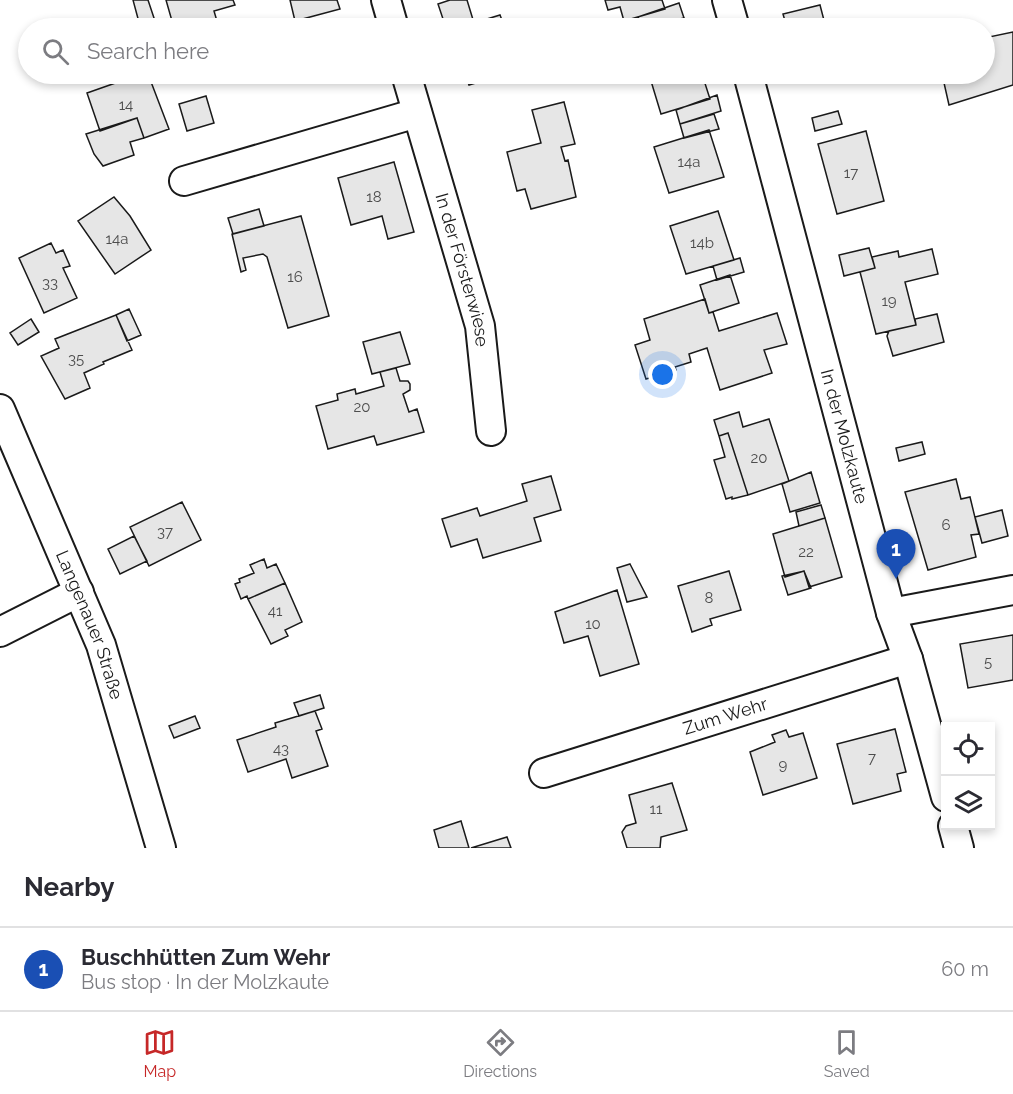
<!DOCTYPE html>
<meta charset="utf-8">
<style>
body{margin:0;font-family:Raleway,sans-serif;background:#f2f2f3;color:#2b2b33}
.controls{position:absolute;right:18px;bottom:18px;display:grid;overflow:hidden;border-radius:0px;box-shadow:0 3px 9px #0003}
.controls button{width:54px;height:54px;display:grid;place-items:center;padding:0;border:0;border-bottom:2px solid #e1e1e2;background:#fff;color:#2b2b33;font:30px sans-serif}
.you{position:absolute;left:663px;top:375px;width:21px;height:21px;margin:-15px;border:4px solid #fff;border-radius:50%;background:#1a73e8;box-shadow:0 0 0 9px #1a73e833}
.badge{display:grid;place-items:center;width:39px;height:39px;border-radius:50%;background:#c62828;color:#fff;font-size:20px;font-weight:700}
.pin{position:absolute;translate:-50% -50px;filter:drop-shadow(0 2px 3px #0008)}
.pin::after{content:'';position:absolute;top:32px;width:21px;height:18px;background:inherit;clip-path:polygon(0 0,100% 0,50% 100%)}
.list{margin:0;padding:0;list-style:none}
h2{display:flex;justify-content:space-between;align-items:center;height:78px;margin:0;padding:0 24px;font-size:26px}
h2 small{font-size:20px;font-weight:400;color:#7c7c81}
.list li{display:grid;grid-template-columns:39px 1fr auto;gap:18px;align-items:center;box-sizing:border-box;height:84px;padding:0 24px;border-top:2px solid #e1e1e2}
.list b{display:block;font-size:22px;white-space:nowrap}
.list p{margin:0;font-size:20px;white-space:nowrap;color:#7c7c81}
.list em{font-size:20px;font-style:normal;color:#7c7c81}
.icon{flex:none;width:33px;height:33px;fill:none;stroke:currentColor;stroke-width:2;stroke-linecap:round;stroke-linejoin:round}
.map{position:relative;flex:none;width:1013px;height:848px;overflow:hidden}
.search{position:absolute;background:#fff;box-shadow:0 3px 9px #0003;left:18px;right:18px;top:18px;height:66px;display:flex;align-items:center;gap:15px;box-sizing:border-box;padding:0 21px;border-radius:33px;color:#7c7c81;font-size:22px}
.sheet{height:162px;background:#fff}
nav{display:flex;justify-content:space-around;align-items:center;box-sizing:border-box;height:84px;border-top:2px solid #e1e1e2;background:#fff;font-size:16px;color:#7c7c81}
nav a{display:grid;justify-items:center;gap:3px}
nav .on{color:#c62828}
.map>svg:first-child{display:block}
</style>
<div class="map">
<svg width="1013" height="848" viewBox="0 0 1013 848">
<rect width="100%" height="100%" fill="#fff"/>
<!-- building -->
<path fill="#e6e6e6" stroke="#1a1a1a" stroke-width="1.5" d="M 133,0 L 148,0 L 155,21 L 140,26 Z
M 166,0 L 233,0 L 235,5 L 214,11 L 219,28 L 174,28 Z
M 290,0 L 337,0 L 340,9 L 295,21 Z
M 450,0 L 467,0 L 474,23 L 446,28 L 438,4 Z
M 605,0 L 662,0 L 665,9 L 624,21 L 620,7 L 608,10 Z
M 679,3 L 684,18 L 642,28 L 638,17 Z
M 820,5 L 826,28 L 787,28 L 783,14 Z
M 500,15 L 505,28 L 456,28 L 474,23 Z
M 684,18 L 687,28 L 650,28 Z
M 1013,32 L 1013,85 L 949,105 L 942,74 L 984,74 L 984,38 Z
M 141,74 L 148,74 L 169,129 L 144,138 L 137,118 L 100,131 L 87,93 Z
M 465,74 L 505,74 L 469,85 Z
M 640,74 L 675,74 L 643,83 Z
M 675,74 L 702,74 L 710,99 L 661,114 L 651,81 Z
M 717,95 L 721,111 L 680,124 L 676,110 Z
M 206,96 L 214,123 L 187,131 L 179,104 Z
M 564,102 L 575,144 L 561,147 L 565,161 L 568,160 L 576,197 L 531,209 L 525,189 L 517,191 L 507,152 L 541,143 L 532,110 Z
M 838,111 L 842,124 L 815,131 L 812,118 Z
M 714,114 L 719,129 L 684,138 L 680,124 Z
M 137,118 L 144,138 L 130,142 L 134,155 L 103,166 L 94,154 L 86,134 Z
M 709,130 L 724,177 L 669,193 L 654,147 Z
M 866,131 L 884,201 L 837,214 L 818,144 Z
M 394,162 L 414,232 L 388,239 L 382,216 L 351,225 L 338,178 Z
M 114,197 L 130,216 L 151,250 L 115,274 L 78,221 Z
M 259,209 L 264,226 L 233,234 L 228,218 Z
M 718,211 L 734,260 L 686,274 L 670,226 Z
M 301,216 L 329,316 L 288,328 L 267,257 L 263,254 L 243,258 L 246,270 L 241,272 L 232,234 Z
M 51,243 L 56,253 L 63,250 L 70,266 L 63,268 L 77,298 L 44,313 L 19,258 Z
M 869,248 L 875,268 L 844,276 L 839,255 Z
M 932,249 L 938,274 L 905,282 L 916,325 L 876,334 L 860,272 L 875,268 L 872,257 L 898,251 L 899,257 Z
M 740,258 L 744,272 L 717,280 L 713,266 Z
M 730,275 L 739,303 L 709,313 L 700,285 Z
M 705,299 L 709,313 L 713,312 L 719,331 L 777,313 L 787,344 L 764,350 L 772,373 L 720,390 L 707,348 L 689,354 L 691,362 L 675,367 L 676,370 L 646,379 L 635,345 L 650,340 L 644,319 Z
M 129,309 L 141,335 L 127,341 L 116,315 Z
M 937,314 L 944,342 L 893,356 L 887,336 L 889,331 L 916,325 L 915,319 Z
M 116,315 L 132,350 L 103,362 L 104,364 L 84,373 L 90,388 L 65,399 L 41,356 L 59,348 L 55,339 Z
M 31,319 L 39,332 L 18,345 L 10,333 Z
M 400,332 L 410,364 L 372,374 L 363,342 Z
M 396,368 L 400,381 L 408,381 L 410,384 L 410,390 L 403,394 L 409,412 L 417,409 L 424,432 L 377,445 L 374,436 L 328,449 L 316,406 L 338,400 L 337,394 L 355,389 L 356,394 L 384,386 L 380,372 Z
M 739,412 L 743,427 L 769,419 L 789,481 L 748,495 L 728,433 L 719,436 L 714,420 Z
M 728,433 L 748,495 L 732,499 L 732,497 L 726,499 L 714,460 L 725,457 L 719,436 Z
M 922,442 L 925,454 L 899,461 L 896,448 Z
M 811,472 L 820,503 L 790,512 L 782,484 Z
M 551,476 L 561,510 L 534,518 L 541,541 L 483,558 L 477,539 L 451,547 L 442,519 L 477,508 L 480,516 L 527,501 L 522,484 Z
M 956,479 L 961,499 L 970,497 L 979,534 L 971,535 L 976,557 L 928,570 L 905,492 Z
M 182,502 L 201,540 L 149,566 L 130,527 Z
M 821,505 L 825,518 L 799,526 L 796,512 Z
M 1002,510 L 1008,536 L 982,543 L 975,517 Z
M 825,518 L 842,577 L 809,587 L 804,571 L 785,577 L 773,534 Z
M 134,536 L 147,561 L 120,574 L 108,549 Z
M 264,559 L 267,568 L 276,564 L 285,583 L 248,599 L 247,596 L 241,599 L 235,584 L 240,582 L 239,579 L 254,573 L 250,565 Z
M 630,564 L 647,597 L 627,602 L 617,568 Z
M 729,571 L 741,610 L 710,619 L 712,625 L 692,632 L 678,586 Z
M 804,571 L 811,588 L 788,595 L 782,576 Z
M 285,583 L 302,622 L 285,630 L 288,636 L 271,644 L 248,599 Z
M 617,590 L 639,664 L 600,676 L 588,636 L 564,643 L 555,612 Z
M 1013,635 L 1013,680 L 968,688 L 960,644 Z
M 320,695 L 324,708 L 299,716 L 294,703 Z
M 315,711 L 322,729 L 316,731 L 328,766 L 292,778 L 286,759 L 248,772 L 237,740 L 276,727 L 275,723 Z
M 195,716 L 200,728 L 174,738 L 169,726 Z
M 895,729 L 906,772 L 897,774 L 901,791 L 853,804 L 837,744 Z
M 786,730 L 789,737 L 803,733 L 817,778 L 763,795 L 750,752 L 775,742 L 772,735 Z
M 672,783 L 687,830 L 661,837 L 660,848 L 627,848 L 622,832 L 626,826 L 636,823 L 629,795 Z
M 461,821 L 469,848 L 439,848 L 434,830 Z
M 507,837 L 511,848 L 471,848 Z"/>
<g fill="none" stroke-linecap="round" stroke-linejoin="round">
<!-- minor casing -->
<g stroke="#1a1a1a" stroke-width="32">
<g id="minor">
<path d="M 386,0 L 394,28"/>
<path d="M 727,0 L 735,28"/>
<path id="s1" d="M 406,74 L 480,326 L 491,431"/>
<path id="s2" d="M 748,74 L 891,613 L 908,659 L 946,797"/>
<path d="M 184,181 L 417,113"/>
<path id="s3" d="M 0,409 L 101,645 L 161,848"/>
<path d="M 891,613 L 1013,590"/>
<path d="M 0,632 L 79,592"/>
<path id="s4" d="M 544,773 L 908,659"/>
<path d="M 953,826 L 959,848"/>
</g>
</g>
<!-- minor -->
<use href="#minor" stroke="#fff" stroke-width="28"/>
</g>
<g text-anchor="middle" stroke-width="4.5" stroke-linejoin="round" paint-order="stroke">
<!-- number labels -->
<g font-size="15" fill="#4d4d4d">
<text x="126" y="110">14</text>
<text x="689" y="167">14a</text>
<text x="851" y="178">17</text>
<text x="374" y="202">18</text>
<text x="117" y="244">14a</text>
<text x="702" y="248">14b</text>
<text x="295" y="282">16</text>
<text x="50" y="288">33</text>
<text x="889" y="306">19</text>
<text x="76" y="364">35</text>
<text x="362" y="412">20</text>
<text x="759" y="463">20</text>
<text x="946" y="530">6</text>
<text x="165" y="537">37</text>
<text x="806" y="557">22</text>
<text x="709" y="603">8</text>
<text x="275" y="616">41</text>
<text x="593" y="629">10</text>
<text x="988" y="667">5</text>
<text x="281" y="754">43</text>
<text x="872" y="763">7</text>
<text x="783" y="770">9</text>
<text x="656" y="814">11</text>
</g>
<!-- street labels -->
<g font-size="18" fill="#1a1a1a" stroke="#fff">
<text dy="6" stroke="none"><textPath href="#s1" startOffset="204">In der Försterwiese</textPath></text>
<text dy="6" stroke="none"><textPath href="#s2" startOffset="375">In der Molzkaute</textPath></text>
<text dy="6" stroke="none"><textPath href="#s3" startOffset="234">Langenauer Straße</textPath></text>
<text dy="6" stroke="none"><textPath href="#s4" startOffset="190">Zum Wehr</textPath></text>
</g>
</g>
</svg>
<div class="controls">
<button><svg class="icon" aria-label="locate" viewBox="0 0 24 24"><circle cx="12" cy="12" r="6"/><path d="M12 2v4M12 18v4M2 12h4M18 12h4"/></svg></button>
<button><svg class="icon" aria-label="layers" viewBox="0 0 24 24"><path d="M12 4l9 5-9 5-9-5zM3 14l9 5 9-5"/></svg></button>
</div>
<div class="you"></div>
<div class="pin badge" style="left:896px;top:579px;background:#1a4fb4">1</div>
<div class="search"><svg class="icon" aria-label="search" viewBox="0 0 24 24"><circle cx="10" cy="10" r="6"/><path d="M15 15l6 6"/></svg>Search here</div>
</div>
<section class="sheet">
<h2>Nearby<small></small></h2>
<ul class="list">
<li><span class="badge" style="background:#1a4fb4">1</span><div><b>Buschhütten Zum Wehr</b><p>Bus stop · In der Molzkaute</p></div><em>60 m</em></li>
</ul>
</section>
<nav>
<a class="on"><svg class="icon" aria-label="map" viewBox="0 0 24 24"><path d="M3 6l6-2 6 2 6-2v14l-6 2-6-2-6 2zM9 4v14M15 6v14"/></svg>Map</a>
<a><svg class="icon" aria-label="directions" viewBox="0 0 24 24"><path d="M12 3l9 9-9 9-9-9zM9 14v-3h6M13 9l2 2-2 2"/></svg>Directions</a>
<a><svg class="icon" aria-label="saved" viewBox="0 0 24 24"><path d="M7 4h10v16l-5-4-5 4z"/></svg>Saved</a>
</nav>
